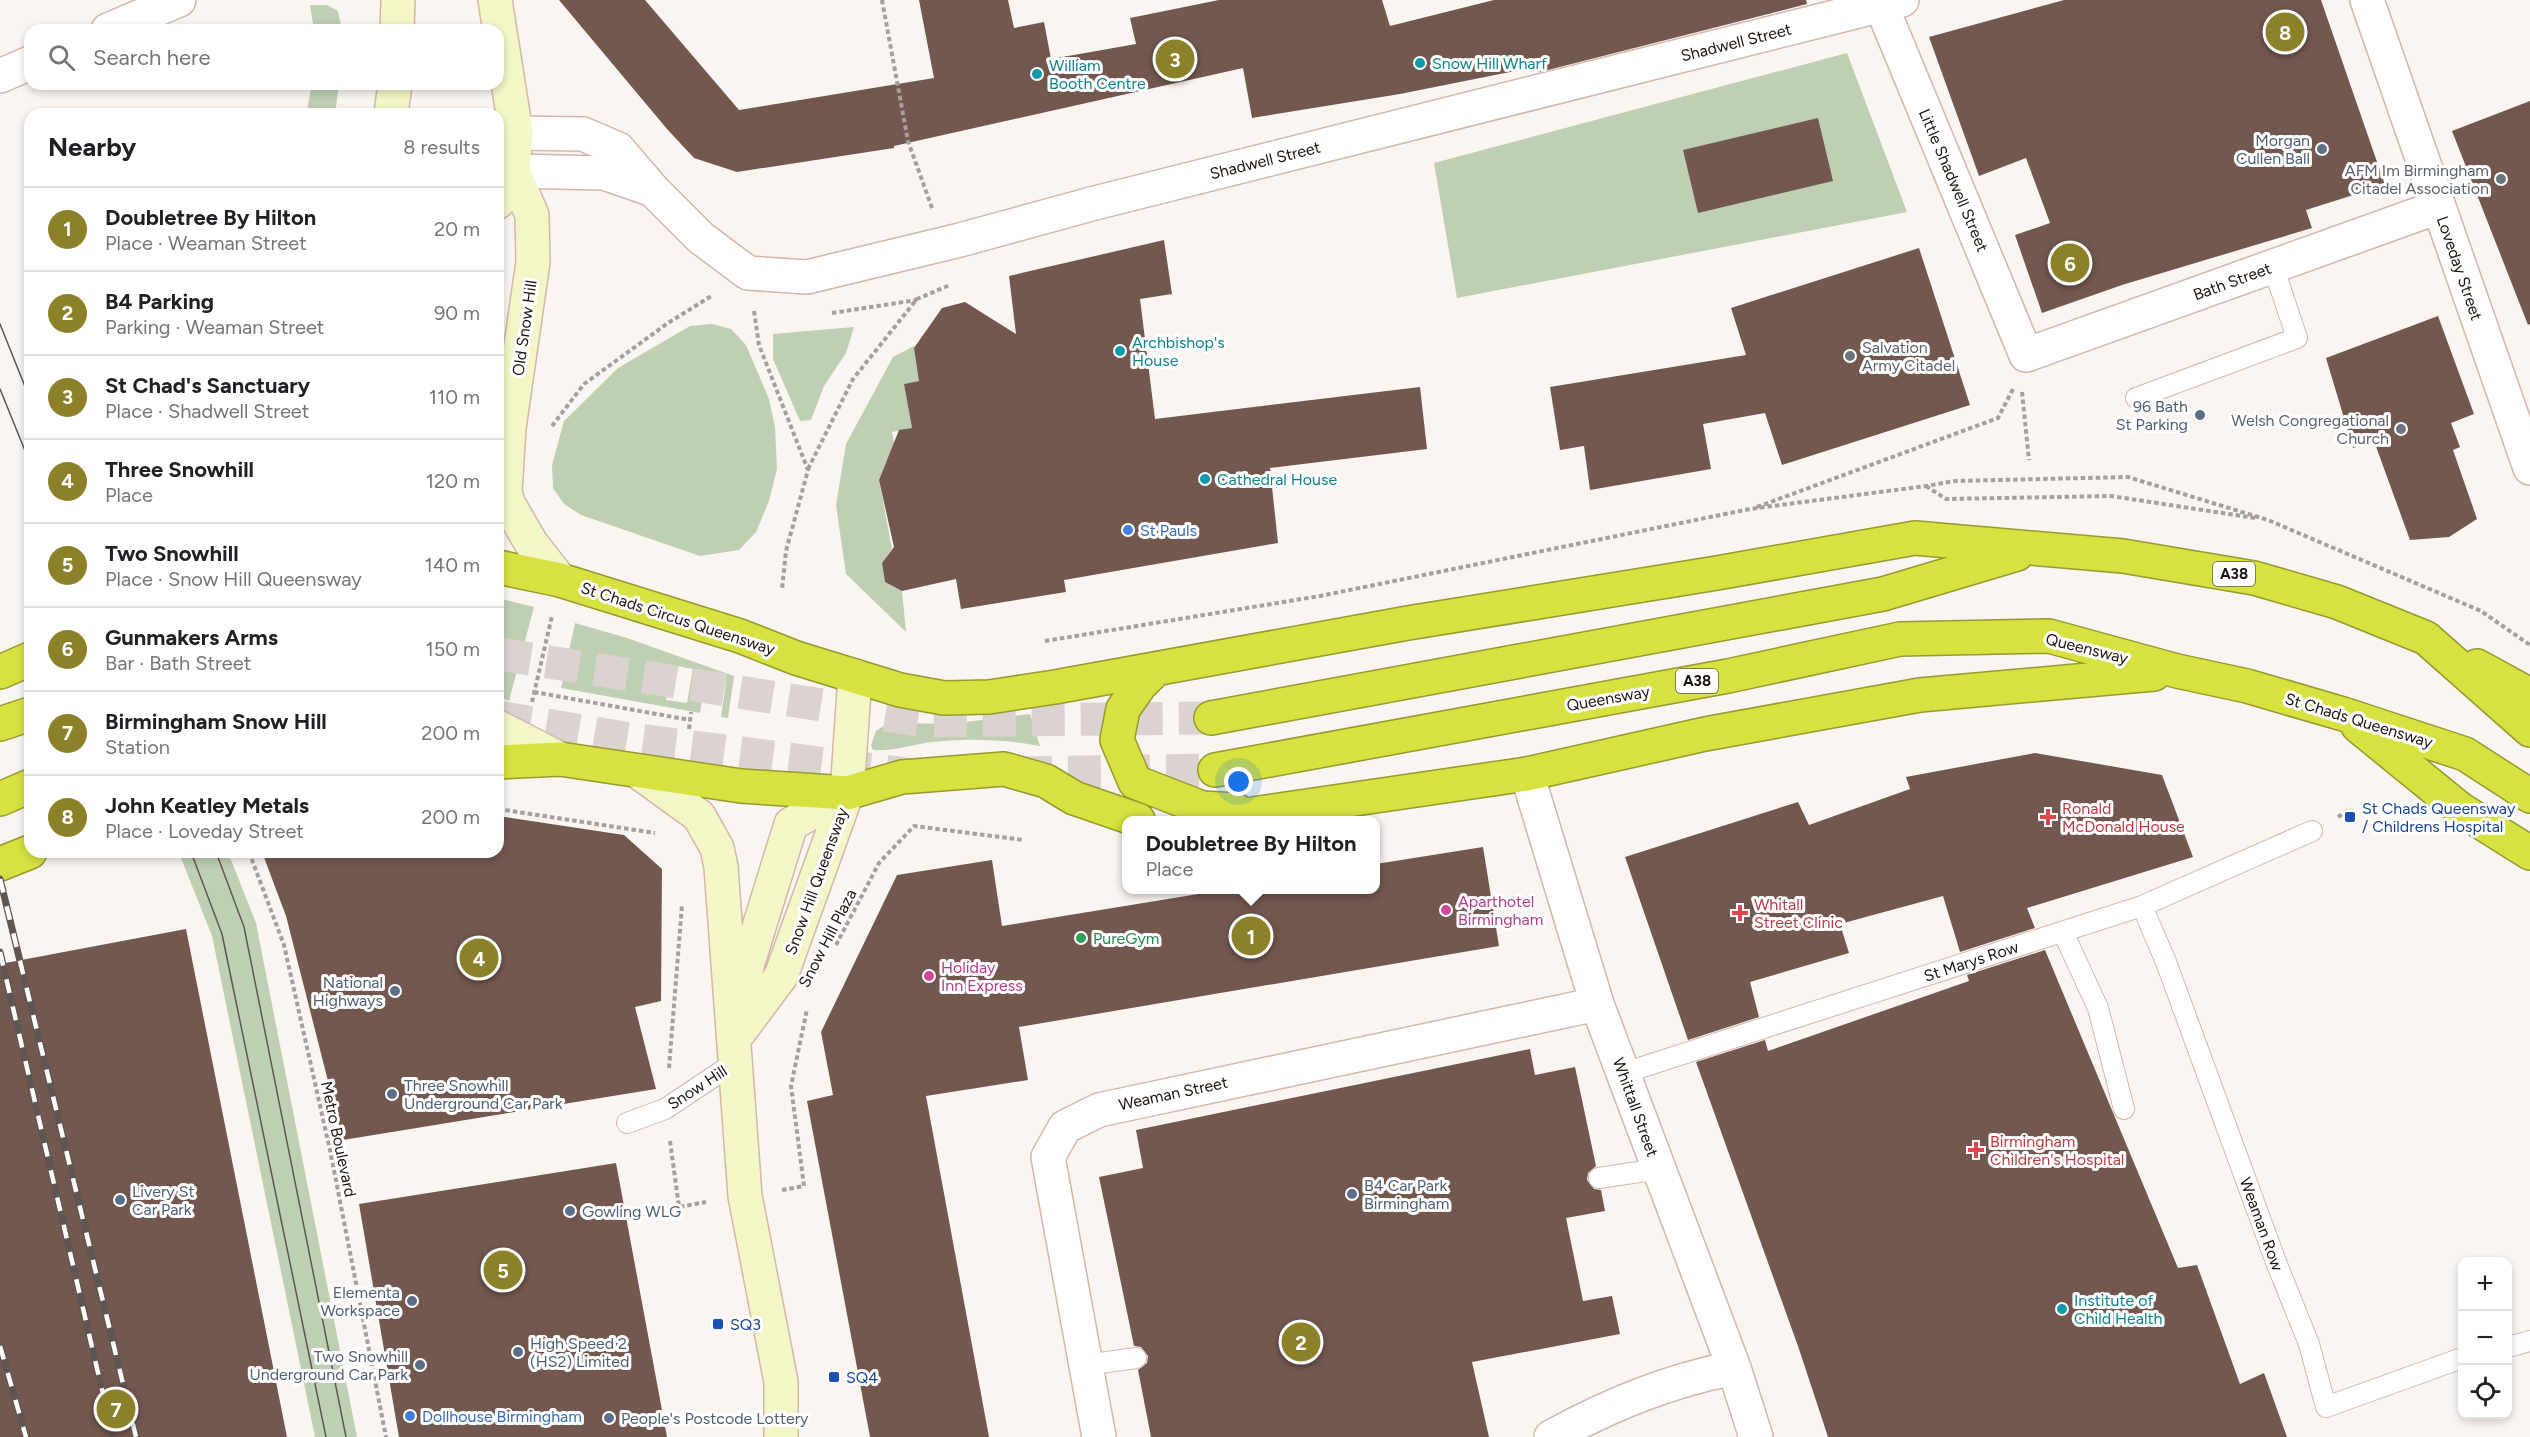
<!DOCTYPE html>
<meta charset="utf-8">
<style>
body{margin:0;font-family:Figtree,sans-serif;background:#f6f6f6;color:#202124}
.controls{position:absolute;right:18px;bottom:18px;display:grid;overflow:hidden;border-radius:12px;box-shadow:0 3px 9px #0003}
.controls button{width:54px;height:54px;display:grid;place-items:center;padding:0;border:0;border-bottom:2px solid #e0e0e0;background:#fff;color:#202124;font:30px sans-serif}
.you{position:absolute;left:1239px;top:782px;width:21px;height:21px;margin:-15px;border:4px solid #fff;border-radius:50%;background:#1a73e8;box-shadow:0 0 0 9px #1a73e833}
.badge{display:grid;place-items:center;width:39px;height:39px;border-radius:50%;background:#8c8129;color:#fff;font-size:20px;font-weight:700}
.pin{position:absolute;translate:-50% -50%;border:3px solid #fff;box-shadow:0 2px 6px #0006}
.popup{position:absolute;left:1122px;top:816px;width:258px;height:78px;box-sizing:border-box;display:grid;place-content:center;border-radius:12px;background:#fff;filter:drop-shadow(0 2px 4px #0005);font-size:20px;white-space:nowrap;color:#757577}
.popup b{font-size:22px;color:#202124}
.popup::after{content:'';position:absolute;left:50%;top:100%;margin-left:-12px;border:12px solid transparent;border-top-color:#fff}
.list{margin:0;padding:0;list-style:none}
h2{display:flex;justify-content:space-between;align-items:center;height:78px;margin:0;padding:0 24px;font-size:26px}
h2 small{font-size:20px;font-weight:400;color:#757577}
.list li{display:grid;grid-template-columns:39px 1fr auto;gap:18px;align-items:center;box-sizing:border-box;height:84px;padding:0 24px;border-top:2px solid #e0e0e0}
.list b{display:block;font-size:22px;white-space:nowrap}
.list p{margin:0;font-size:20px;white-space:nowrap;color:#757577}
.list em{font-size:20px;font-style:normal;color:#757577}
.icon{flex:none;width:33px;height:33px;fill:none;stroke:currentColor;stroke-width:2;stroke-linecap:round;stroke-linejoin:round}
.map{position:relative;flex:none;width:2530px;height:1437px;overflow:hidden}
.search{position:absolute;background:#fff;box-shadow:0 3px 9px #0003;left:24px;top:24px;width:480px;height:66px;display:flex;align-items:center;gap:15px;box-sizing:border-box;padding:0 21px;border-radius:18px;color:#757577;font-size:22px}
.panel{position:absolute;background:#fff;box-shadow:0 3px 9px #0003;left:24px;top:108px;width:480px;height:750px;border-radius:18px}
.map>svg:first-child{display:block}
</style>
<div class="map">
<svg width="2530" height="1437" viewBox="0 0 2530 1437">
<rect width="100%" height="100%" fill="#fbf5f2"/>
<!-- green -->
<path fill="#bfcfb4" fill-rule="evenodd" d="M 310,5 L 327,5 L 338,11 L 342,30 L 314,30 Z
M 1847,53 L 1907,212 L 1457,298 L 1434,163 Z
M 312,84 L 339,84 L 335,114 L 306,114 Z
M 712,324 L 731,329 L 746,345 L 769,399 L 775,427 L 777,469 L 769,501 L 756,532 L 739,550 L 700,556 L 581,515 L 564,504 L 553,488 L 552,465 L 564,421 L 618,368 L 690,326 Z
M 854,327 L 846,353 L 824,386 L 811,420 L 800,421 L 773,359 L 773,334 Z
M 914,346 L 920,381 L 904,384 L 912,428 L 892,432 L 897,457 L 887,460 L 879,480 L 892,549 L 882,563 L 885,582 L 902,591 L 906,632 L 846,574 L 836,505 L 846,444 L 893,357 Z
M 498,598 L 534,607 L 509,701 L 498,696 Z
M 575,623 L 627,638 L 734,676 L 728,718 L 721,717 L 726,682 L 705,679 L 700,713 L 561,688 ZM 671,665 L 693,669 L 687,703 L 666,700 Z
M 1030,714 L 1040,746 C 1004,739 969,738 933,742 C 915,744 890,752 873,750 L 871,745 L 876,731 L 885,725 L 897,723 L 950,724 Z
M 183,852 L 228,852 L 256,923 L 357,1437 L 315,1437 L 212,936 L 179,853 Z"/>
<!-- building -->
<path fill="#735850" d="M 559,0 L 645,0 L 739,110 L 934,78 L 919,0 L 1008,0 L 1014,28 L 1044,22 L 1051,59 L 1136,44 L 1130,18 L 1219,0 L 1382,0 L 1390,26 L 1494,0 L 1806,0 L 1807,4 L 1540,72 L 1515,71 L 1400,94 L 1252,118 L 1243,68 L 894,146 L 894,148 L 737,172 L 694,158 L 667,129 Z
M 2064,0 L 2321,0 L 2385,185 L 2306,210 L 2312,228 L 2122,285 L 2042,313 L 2015,235 L 2050,223 L 2026,158 L 1979,176 L 1929,37 Z
M 2530,101 L 2530,324 L 2528,325 L 2452,131 Z
M 1818,118 L 1833,181 L 1698,213 L 1683,150 Z
M 1164,240 L 1172,294 L 1140,299 L 1155,419 L 1420,387 L 1427,449 L 1270,468 L 1278,543 L 1064,580 L 1066,592 L 961,609 L 956,579 L 902,591 L 885,582 L 882,563 L 894,547 L 879,480 L 899,430 L 912,428 L 904,384 L 919,381 L 914,348 L 942,308 L 965,302 L 1016,334 L 1009,276 Z
M 1919,248 L 1970,405 L 1782,465 L 1765,413 L 1703,424 L 1711,469 L 1590,490 L 1584,446 L 1560,450 L 1550,387 L 1746,355 L 1731,308 Z
M 2438,316 L 2474,414 L 2451,423 L 2460,447 L 2453,450 L 2477,519 L 2449,537 L 2410,540 L 2374,441 L 2353,448 L 2326,358 Z
M 2035,753 L 2162,775 L 2193,857 L 2027,908 L 2035,928 L 1960,952 L 1943,896 L 1840,924 L 1849,953 L 1750,982 L 1759,1017 L 1688,1040 L 1625,857 L 1798,802 L 1809,825 L 1910,789 L 1906,777 Z
M 498,816 L 624,835 L 662,869 L 661,1001 L 635,1007 L 656,1089 L 343,1140 L 286,916 L 262,852 L 498,852 Z
M 1483,847 L 1499,946 L 1019,1027 L 1028,1080 L 926,1096 L 989,1437 L 870,1437 L 807,1101 L 833,1095 L 821,1032 L 897,875 L 992,860 L 1002,926 L 1223,890 L 1376,890 L 1376,864 Z
M 186,929 L 287,1437 L 0,1437 L 0,964 Z
M 2045,950 L 2178,1268 L 2197,1265 L 2240,1384 L 2264,1373 L 2287,1437 L 1828,1437 L 1799,1349 L 1696,1062 L 1765,1040 L 1768,1051 L 1969,981 L 1967,975 Z
M 1530,1049 L 1535,1075 L 1575,1067 L 1596,1166 L 1588,1173 L 1587,1180 L 1594,1189 L 1601,1190 L 1605,1211 L 1566,1218 L 1583,1301 L 1612,1296 L 1620,1334 L 1472,1362 L 1489,1437 L 1151,1437 L 1138,1370 L 1147,1363 L 1148,1356 L 1141,1347 L 1134,1346 L 1099,1177 L 1143,1168 L 1136,1130 Z
M 616,1163 L 667,1437 L 399,1437 L 359,1204 Z"/>
<g fill="none" stroke-linecap="round" stroke-linejoin="round">
<!-- highway-tunnel -->
<path stroke="#dad3d0" stroke-width="33" stroke-dasharray="33 16" stroke-linecap="butt" d="M 498,654 L 923,721 L 1211,718
M 498,717 L 630,739 L 914,775
M 1019,773 L 1215,770"/>
<!-- lane casing -->
<g stroke="#d4b6aa" stroke-width="22">
<path id="lane" d="M 2136,398 L 2297,338 L 2273,266
M 2142,906 L 2166,962 L 2276,1262 L 2309,1344 L 2326,1407 L 2462,1358
M 2063,932 L 2098,1008 L 2124,1109
M 1624,1073 L 2142,906 L 2312,831
M 627,1123 L 665,1109 L 734,1063
M 1599,1178 L 1659,1169
M 2508,1347 L 2530,1341
M 1086,1365 L 1136,1358"/>
</g>
<!-- street casing -->
<g stroke="#d4b6aa" stroke-width="36">
<path id="street" d="M 2367,0 L 2530,468
M 1881,5 L 2026,355 L 2438,207
M 108,30 L 179,0
M 0,76 L 30,63
M 516,133 L 583,134 L 618,149 L 654,191 L 701,238 L 748,273 L 807,277 L 960,240 L 1095,203 L 1902,0
M 513,171 L 604,173 L 653,190
M 1527,774 L 1597,1004 L 1734,1368 L 1756,1437
M 1099,1437 L 1048,1157 L 1065,1127 L 1099,1110 L 1597,1004
M 1551,1437 C 1610,1405 1667,1381 1734,1368"/>
</g>
<!-- secondary casing -->
<g stroke="#d4b6aa" stroke-width="36">
<path id="secondary" d="M 495,0 L 516,133 L 513,171 L 498,202
M 397,30 L 398,0
M 391,114 L 395,84
M 513,171 L 532,215 L 533,262 L 509,428 L 505,492 L 508,503 L 531,543 L 560,580
M 498,727 L 560,759
M 637,771 L 699,816 L 717,848 L 721,867 L 745,1196 L 781,1382 L 781,1437
M 737,998 L 791,824 L 847,793
M 734,1039 L 781,976 L 847,793 L 855,676"/>
</g>
<!-- highway casing -->
<g stroke="#96992f" stroke-width="36">
<path id="highway" d="M 498,567 L 560,580 L 740,636 L 796,658 L 900,690 L 944,698 L 989,697 L 1055,687 L 1408,623 L 1717,573 L 1915,538 L 2123,556 L 2254,578 L 2337,602 L 2426,638 L 2530,730
M 2477,666 L 2530,695
M 1155,670 L 1140,685 L 1123,709 L 1117,740 L 1135,782 L 1202,808 L 1236,810
M 0,672 L 30,659
M 1211,718 L 1883,594 L 2017,554
M 0,724 L 30,714
M 2358,726 L 2460,809 L 2530,853
M 498,762 L 560,759 L 741,786 L 847,793 L 902,777 L 1004,769 L 1046,781 L 1074,798 L 1138,820
M 1215,770 L 1728,676 L 1900,639 L 2049,636 L 2177,671 L 2247,686 L 2343,714 L 2465,754 L 2530,796
M 0,799 L 30,786
M 1211,820 L 1527,774 L 1705,734 L 1920,695 L 2154,674
M 0,864 L 30,852"/>
</g>
<!-- path -->
<path stroke="#a79f9c" stroke-width="4" stroke-dasharray="4.5 3" stroke-linecap="butt" d="M 882,0 L 908,141 L 932,208
M 754,311 L 759,345 L 808,470 L 786,551 L 782,589
M 832,313 L 917,300
M 2022,392 L 2029,460
M 552,426 L 584,384 L 668,323 L 713,295
M 808,469 L 853,379 L 917,299 L 950,285
M 1926,486 L 1946,499 L 2111,496 L 2255,518
M 1757,507 L 1998,418 L 2013,389
M 1045,641 L 1320,596 L 1750,509 L 1926,486 L 1955,481 L 2128,477 L 2268,520 L 2481,611 L 2530,645
M 534,692 L 690,720
M 532,702 L 552,616
M 689,729 L 691,712
M 498,809 L 655,833
M 2338,817 L 2351,809
M 249,852 L 284,945 L 330,1150 L 386,1437
M 836,945 L 879,863 L 914,826 L 1024,840
M 669,1068 L 682,905
M 670,1141 L 679,1207 L 706,1202
M 782,1190 L 804,1186 L 791,1086 L 807,1009"/>
<!-- lane -->
<use href="#lane" stroke="#fff" stroke-width="20"/>
<!-- street -->
<use href="#street" stroke="#fff" stroke-width="33"/>
<!-- secondary -->
<use href="#secondary" stroke="#f3f6c6" stroke-width="33"/>
<!-- highway -->
<use href="#highway" stroke="#d7e140" stroke-width="33"/>
<!-- tram -->
<path stroke="#5f5551" stroke-width="1.5" d="M 0,324 L 30,399
M 0,389 L 30,463
M 191,852 L 222,934 L 326,1437
M 216,852 L 244,927 L 346,1437"/>
<!-- rail casing -->
<g stroke="#5f5551" stroke-width="7">
<path id="rail" d="M 0,879 L 136,1437
M 0,952 L 113,1437
M 0,1346 L 26,1437"/>
</g>
<!-- rail -->
<use href="#rail" stroke="#fff" stroke-width="4.5" stroke-dasharray="14" stroke-linecap="butt"/>
</g>
<!-- markers -->
<g fill="#0f9aa8" stroke="#fff" stroke-width="2">
<circle cx="1420" cy="63" r="6"/>
<circle cx="1037" cy="74" r="6"/>
<circle cx="1120" cy="351" r="6"/>
<circle cx="1205" cy="479" r="6"/>
<circle cx="2062" cy="1309" r="6"/>
</g>
<g fill="#5c6f8a" stroke="#fff" stroke-width="2">
<circle cx="2322" cy="149" r="6"/>
<circle cx="2200" cy="415" r="6"/>
<circle cx="395" cy="991" r="6"/>
<circle cx="392" cy="1094" r="6"/>
<circle cx="1352" cy="1194" r="6"/>
<circle cx="120" cy="1200" r="6"/>
<circle cx="570" cy="1211" r="6"/>
<circle cx="412" cy="1301" r="6"/>
<circle cx="518" cy="1352" r="6"/>
<circle cx="420" cy="1365" r="6"/>
<circle cx="609" cy="1418" r="6"/>
</g>
<g fill="#6b7280" stroke="#fff" stroke-width="2">
<circle cx="2501" cy="179" r="6"/>
<circle cx="1850" cy="356" r="6"/>
<circle cx="2401" cy="429" r="6"/>
</g>
<g fill="#3f7fe0" stroke="#fff" stroke-width="2">
<circle cx="1128" cy="530" r="6"/>
<circle cx="410" cy="1416" r="6"/>
</g>
<g fill="#e0444e" stroke="#fff" stroke-width="2">
<path d="M2045 808h6v6h6v6h-6v6h-6v-6h-6v-6h6z"/>
<path d="M1737 904h6v6h6v6h-6v6h-6v-6h-6v-6h6z"/>
<path d="M1973 1141h6v6h6v6h-6v6h-6v-6h-6v-6h6z"/>
</g>
<g fill="#1a4fb4" stroke="#fff" stroke-width="2">
<rect x="2344" y="811" width="12" height="12" rx="3"/>
<rect x="712" y="1318" width="12" height="12" rx="3"/>
<rect x="828" y="1371" width="12" height="12" rx="3"/>
</g>
<g fill="#d1479c" stroke="#fff" stroke-width="2">
<circle cx="1446" cy="910" r="6"/>
<circle cx="929" cy="976" r="6"/>
</g>
<circle fill="#2e9e5b" stroke="#fff" stroke-width="2" cx="1081" cy="938" r="6"/>
<g text-anchor="middle" stroke-width="6" stroke-linejoin="round" paint-order="stroke">
<!-- shield labels -->
<g fill="#fff" stroke="#625a57" stroke-width="1.5">
<rect x="2213" y="562" width="42" height="24" rx="4.5"/>
<rect x="1676" y="669" width="42" height="24" rx="4.5"/>
</g>
<g font-size="15" font-weight="bold" fill="#1e130f">
<text x="2234" y="579">A38</text>
<text x="1697" y="686">A38</text>
</g>
<!-- street labels -->
<g font-size="16" fill="#1e130f" stroke="#fff">
<text transform="translate(1736 42) rotate(-14)" y="6">Shadwell Street</text>
<text transform="translate(1265 160) rotate(-14)" y="6">Shadwell Street</text>
<text transform="translate(1954 180) rotate(67)" y="6">Little Shadwell Street</text>
<text transform="translate(2460 268) rotate(71)" y="6">Loveday Street</text>
<text transform="translate(2232 281) rotate(-20)" y="6">Bath Street</text>
<text transform="translate(524 328) rotate(-82)" y="6">Old Snow Hill</text>
<text transform="translate(678 618) rotate(18)" y="6">St Chads Circus Queensway</text>
<text transform="translate(2087 648) rotate(14)" y="6">Queensway</text>
<text transform="translate(1608 698) rotate(-10)" y="6">Queensway</text>
<text transform="translate(2359 720) rotate(17)" y="6">St Chads Queensway</text>
<text transform="translate(816 881) rotate(-70)" y="6">Snow Hill Queensway</text>
<text transform="translate(827 938) rotate(-63)" y="6">Snow Hill Plaza</text>
<text transform="translate(1971 961) rotate(-18)" y="6">St Marys Row</text>
<text transform="translate(697 1087) rotate(-33)" y="6">Snow Hill</text>
<text transform="translate(1173 1093) rotate(-12)" y="6">Weaman Street</text>
<text transform="translate(1636 1107) rotate(70)" y="6">Whittall Street</text>
<text transform="translate(339 1139) rotate(78)" y="6">Metro Boulevard</text>
<text transform="translate(2262 1224) rotate(70)" y="6">Weaman Row</text>
</g>
<!-- culture labels -->
<g font-size="16" fill="#0d838f" stroke="#fff" text-anchor="start">
<text x="1432" y="69">Snow Hill Wharf</text>
<text x="1049" y="71">William<tspan x="1049" dy="18">Booth Centre</tspan></text>
<text x="1132" y="348">Archbishop's<tspan x="1132" dy="18">House</tspan></text>
<text x="1217" y="485">Cathedral House</text>
<text x="2074" y="1306">Institute of<tspan x="2074" dy="18">Child Health</tspan></text>
</g>
<!-- service labels -->
<g font-size="16" fill="#4e5e75" stroke="#fff" text-anchor="start">
<text x="2310" y="146" text-anchor="end">Morgan<tspan x="2310" dy="18">Cullen Ball</tspan></text>
<text x="2188" y="412" text-anchor="end">96 Bath<tspan x="2188" dy="18">St Parking</tspan></text>
<text x="383" y="988" text-anchor="end">National<tspan x="383" dy="18">Highways</tspan></text>
<text x="404" y="1091">Three Snowhill<tspan x="404" dy="18">Underground Car Park</tspan></text>
<text x="1364" y="1191">B4 Car Park<tspan x="1364" dy="18">Birmingham</tspan></text>
<text x="132" y="1197">Livery St<tspan x="132" dy="18">Car Park</tspan></text>
<text x="582" y="1217">Gowling WLG</text>
<text x="400" y="1298" text-anchor="end">Elementa<tspan x="400" dy="18">Workspace</tspan></text>
<text x="530" y="1349">High Speed 2<tspan x="530" dy="18">(HS2) Limited</tspan></text>
<text x="408" y="1362" text-anchor="end">Two Snowhill<tspan x="408" dy="18">Underground Car Park</tspan></text>
<text x="621" y="1424">People's Postcode Lottery</text>
</g>
<!-- worship labels -->
<g font-size="16" fill="#5b616d" stroke="#fff" text-anchor="end">
<text x="2489" y="176">AFM Im Birmingham<tspan x="2489" dy="18">Citadel Association</tspan></text>
<text x="1862" y="353" text-anchor="start">Salvation<tspan x="1862" dy="18">Army Citadel</tspan></text>
<text x="2389" y="426">Welsh Congregational<tspan x="2389" dy="18">Church</tspan></text>
</g>
<!-- shop labels -->
<g font-size="16" fill="#366cbe" stroke="#fff" text-anchor="start">
<text x="1140" y="536">St Pauls</text>
<text x="422" y="1422">Dollhouse Birmingham</text>
</g>
<!-- health labels -->
<g font-size="16" fill="#be3a42" stroke="#fff" text-anchor="start">
<text x="2062" y="814">Ronald<tspan x="2062" dy="18">McDonald House</tspan></text>
<text x="1754" y="910">Whitall<tspan x="1754" dy="18">Street Clinic</tspan></text>
<text x="1990" y="1147">Birmingham<tspan x="1990" dy="18">Children's Hospital</tspan></text>
</g>
<!-- transit labels -->
<g font-size="16" fill="#164399" stroke="#fff" text-anchor="start">
<text x="2362" y="814">St Chads Queensway<tspan x="2362" dy="18">/ Childrens Hospital</tspan></text>
<text x="730" y="1330">SQ3</text>
<text x="846" y="1383">SQ4</text>
</g>
<!-- hotel labels -->
<g font-size="16" fill="#b23c85" stroke="#fff" text-anchor="start">
<text x="1458" y="907">Aparthotel<tspan x="1458" dy="18">Birmingham</tspan></text>
<text x="941" y="973">Holiday<tspan x="941" dy="18">Inn Express</tspan></text>
</g>
<!-- leisure labels -->
<g font-size="16" fill="#27864d" stroke="#fff" text-anchor="start">
<text x="1093" y="944">PureGym</text>
</g>
</g>
</svg>
<div class="controls">
<button>+</button>
<button>−</button>
<button><svg class="icon" aria-label="locate" viewBox="0 0 24 24"><circle cx="12" cy="12" r="6"/><path d="M12 2v4M12 18v4M2 12h4M18 12h4"/></svg></button>
</div>
<div class="you"></div>
<div class="pin badge" style="left:1251px;top:936px">1</div>
<div class="popup"><b>Doubletree By Hilton</b>Place</div>
<div class="pin badge" style="left:1301px;top:1342px">2</div>
<div class="pin badge" style="left:1175px;top:59px">3</div>
<div class="pin badge" style="left:479px;top:958px">4</div>
<div class="pin badge" style="left:503px;top:1270px">5</div>
<div class="pin badge" style="left:2070px;top:263px">6</div>
<div class="pin badge" style="left:116px;top:1409px">7</div>
<div class="pin badge" style="left:2285px;top:32px">8</div>
<div class="search"><svg class="icon" aria-label="search" viewBox="0 0 24 24"><circle cx="10" cy="10" r="6"/><path d="M15 15l6 6"/></svg>Search here</div>
<section class="panel">
<h2>Nearby<small>8 results</small></h2>
<ul class="list">
<li><span class="badge">1</span><div><b>Doubletree By Hilton</b><p>Place · Weaman Street</p></div><em>20 m</em></li>
<li><span class="badge">2</span><div><b>B4 Parking</b><p>Parking · Weaman Street</p></div><em>90 m</em></li>
<li><span class="badge">3</span><div><b>St Chad's Sanctuary</b><p>Place · Shadwell Street</p></div><em>110 m</em></li>
<li><span class="badge">4</span><div><b>Three Snowhill</b><p>Place</p></div><em>120 m</em></li>
<li><span class="badge">5</span><div><b>Two Snowhill</b><p>Place · Snow Hill Queensway</p></div><em>140 m</em></li>
<li><span class="badge">6</span><div><b>Gunmakers Arms</b><p>Bar · Bath Street</p></div><em>150 m</em></li>
<li><span class="badge">7</span><div><b>Birmingham Snow Hill</b><p>Station</p></div><em>200 m</em></li>
<li><span class="badge">8</span><div><b>John Keatley Metals</b><p>Place · Loveday Street</p></div><em>200 m</em></li>
</ul>
</section>
</div>
